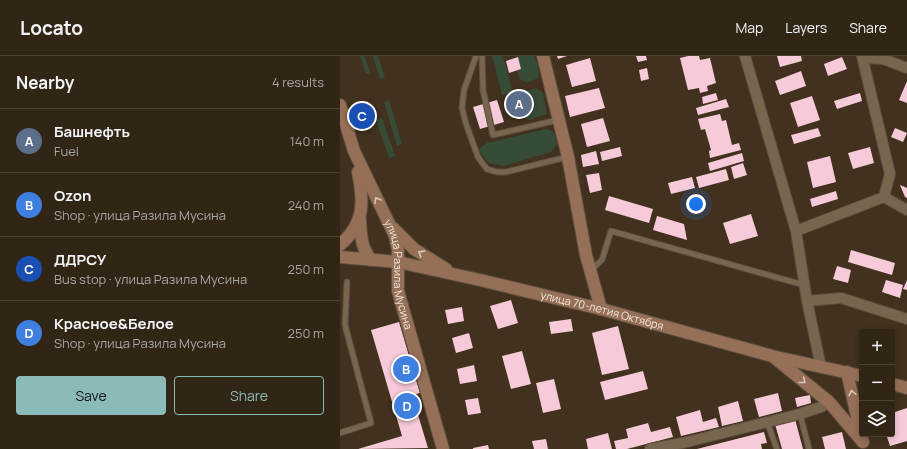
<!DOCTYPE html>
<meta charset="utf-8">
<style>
body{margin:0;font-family:Manrope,sans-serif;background:#3d3123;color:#f1f3f6}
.controls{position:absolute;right:12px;bottom:12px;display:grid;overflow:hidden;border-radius:4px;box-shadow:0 2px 6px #0003}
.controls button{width:36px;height:36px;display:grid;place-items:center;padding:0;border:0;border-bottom:1px solid #4c4235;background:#312516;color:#f1f3f6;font:20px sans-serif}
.you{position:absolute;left:356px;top:148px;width:14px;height:14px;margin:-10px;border:3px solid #fff;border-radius:50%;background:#1a73e8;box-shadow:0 0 0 6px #1a73e833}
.badge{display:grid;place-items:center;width:26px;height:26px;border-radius:50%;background:#8bbbb9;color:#fff;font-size:13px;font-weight:700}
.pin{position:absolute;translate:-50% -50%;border:2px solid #fff;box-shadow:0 1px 4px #0006}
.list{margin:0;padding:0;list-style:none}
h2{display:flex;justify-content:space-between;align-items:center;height:52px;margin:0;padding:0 16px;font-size:17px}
h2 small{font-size:13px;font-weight:400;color:#a8a5a1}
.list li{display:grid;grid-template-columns:26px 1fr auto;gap:12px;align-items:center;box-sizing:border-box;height:64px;padding:0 16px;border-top:1px solid #4c4235}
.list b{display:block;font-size:15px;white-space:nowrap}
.list p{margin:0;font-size:13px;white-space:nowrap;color:#a8a5a1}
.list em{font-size:13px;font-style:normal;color:#a8a5a1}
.actions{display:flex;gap:8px;padding:12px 16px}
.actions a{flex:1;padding:9px 0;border:1px solid #8bbbb9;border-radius:4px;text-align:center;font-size:14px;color:#8bbbb9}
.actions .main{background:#8bbbb9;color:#111}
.icon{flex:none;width:22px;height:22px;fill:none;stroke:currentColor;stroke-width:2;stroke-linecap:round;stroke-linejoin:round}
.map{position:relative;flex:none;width:567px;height:393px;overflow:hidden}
header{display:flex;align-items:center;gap:24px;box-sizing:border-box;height:56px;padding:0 20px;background:#312516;border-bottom:1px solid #4c4235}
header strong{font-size:19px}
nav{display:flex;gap:22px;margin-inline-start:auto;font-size:14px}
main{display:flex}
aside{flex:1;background:#312516}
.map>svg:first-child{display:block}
</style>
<header>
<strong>Locato</strong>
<nav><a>Map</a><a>Layers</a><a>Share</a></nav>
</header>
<main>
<aside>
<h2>Nearby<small>4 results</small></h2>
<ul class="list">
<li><span class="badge" style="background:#5c6f8a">A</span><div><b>Башнефть</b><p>Fuel</p></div><em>140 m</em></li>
<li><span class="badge" style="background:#3f7fe0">B</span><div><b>Ozon</b><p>Shop · улица Разила Мусина</p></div><em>240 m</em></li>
<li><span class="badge" style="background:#1a4fb4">C</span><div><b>ДДРСУ</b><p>Bus stop · улица Разила Мусина</p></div><em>250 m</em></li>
<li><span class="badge" style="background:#3f7fe0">D</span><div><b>Красное&amp;Белое</b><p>Shop · улица Разила Мусина</p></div><em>250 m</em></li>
</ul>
<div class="actions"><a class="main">Save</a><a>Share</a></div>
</aside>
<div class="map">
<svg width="567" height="393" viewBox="0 0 567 393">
<rect width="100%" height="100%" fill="#41311e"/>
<!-- green -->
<path fill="#374c37" d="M 20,0 L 25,0 L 30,17 L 26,18 Z
M 33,0 L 38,0 L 45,22 L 40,23 Z
M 152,0 L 163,0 L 173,37 L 162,39 Z
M 177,0 L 195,0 L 199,17 L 198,22 L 187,27 L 180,23 L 177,15 L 181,13 Z
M 196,32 L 203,37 L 207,58 L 189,64 L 186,62 L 183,52 L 192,50 L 189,38 L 179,40 L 181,37 Z
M 49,44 L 62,88 L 57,90 L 44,46 Z
M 42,62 L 55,100 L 49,102 L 36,64 Z
M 205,73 C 214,73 215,79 217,88 L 211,96 L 164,110 L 149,107 L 139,95 L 140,92 L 147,87 Z"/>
<!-- building -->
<path fill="#f6cad8" d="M 217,0 L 227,0 L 218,3 Z
M 296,0 L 306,0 L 307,4 L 298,6 Z
M 348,0 L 359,0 L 360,4 L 370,2 L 376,27 L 367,30 L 368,35 L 360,37 L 359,32 L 348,34 L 340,2 Z
M 437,0 L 461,0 L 462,5 L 440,11 Z
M 178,1 L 181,13 L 169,17 L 166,5 Z
M 502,1 L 507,13 L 488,20 L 484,8 Z
M 250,2 L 256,25 L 232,31 L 226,9 Z
M 307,12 L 309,23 L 301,25 L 299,14 Z
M 461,15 L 466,30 L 440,39 L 435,25 Z
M 567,25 L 567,47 L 559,44 Z
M 259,32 L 265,52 L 230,61 L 225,40 Z
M 189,37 L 192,50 L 174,57 L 171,44 Z
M 376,37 L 378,44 L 363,48 L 362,41 Z
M 520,37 L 522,45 L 497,53 L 494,45 Z
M 472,40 L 480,64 L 458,71 L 450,47 Z
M 386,43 L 389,51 L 358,59 L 356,52 Z
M 157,44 L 164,66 L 140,73 L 133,51 Z
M 380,58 L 382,65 L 386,64 L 392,89 L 399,87 L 401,94 L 370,102 L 369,95 L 371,94 L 365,73 L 361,74 L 358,63 Z
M 263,62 L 270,85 L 247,91 L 241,68 Z
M 478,72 L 481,80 L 454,88 L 451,79 Z
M 555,72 L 567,77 L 563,86 L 551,81 Z
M 280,91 L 282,100 L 262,105 L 260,96 Z
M 530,91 L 534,107 L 513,113 L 508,97 Z
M 256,95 L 259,108 L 243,111 L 241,99 Z
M 402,97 L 404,105 L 370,115 L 368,107 Z
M 490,100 L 496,126 L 473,132 L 467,106 Z
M 403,107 L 407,119 L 394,123 L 391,111 Z
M 386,113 L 389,124 L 359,132 L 356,121 Z
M 259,117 L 262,134 L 250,137 L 246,119 Z
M 352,121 L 355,132 L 331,138 L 328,127 Z
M 560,129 L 567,132 L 567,142 L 565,141 Z
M 496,135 L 498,143 L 472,151 L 470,143 Z
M 269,140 L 313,153 L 309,167 L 265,154 Z
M 411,158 L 418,180 L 390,188 L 383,167 Z
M 317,160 L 344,168 L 347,184 L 313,174 Z
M 511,194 L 555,207 L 552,219 L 508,206 Z
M 497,210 L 511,214 L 508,227 L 493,223 Z
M 546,224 L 563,229 L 560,242 L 542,236 Z
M 567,224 L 567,234 L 563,233 Z
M 171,244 L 178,267 L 158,273 L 150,250 Z
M 122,251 L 124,265 L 108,268 L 105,254 Z
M 231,263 L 233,275 L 211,278 L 209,266 Z
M 59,266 L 80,337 L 72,339 L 88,392 L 18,393 L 62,380 L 31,274 Z
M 278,270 L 289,313 L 262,319 L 252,277 Z
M 129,277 L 133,292 L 116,297 L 112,282 Z
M 182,295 L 191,328 L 171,333 L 162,300 Z
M 134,309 L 137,325 L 120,328 L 117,313 Z
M 303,315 L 308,333 L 265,344 L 260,326 Z
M 214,323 L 221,353 L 203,357 L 196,327 Z
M 438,337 L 442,355 L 419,361 L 414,343 Z
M 470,339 L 471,347 L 457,351 L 455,342 Z
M 138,342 L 141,357 L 128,359 L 125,344 Z
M 398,345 L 403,365 L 382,370 L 378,351 Z
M 567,352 L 567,385 L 550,390 L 546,378 L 552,378 L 552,357 Z
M 360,354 L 363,366 L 376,362 L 379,371 L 341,380 L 336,361 Z
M 455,363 L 463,393 L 442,393 L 435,368 Z
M 308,367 L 311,376 L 330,371 L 333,381 L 287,393 L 276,393 L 274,385 L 288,382 L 286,373 Z
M 424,376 L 427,387 L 421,388 L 422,393 L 357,393 Z
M 502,376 L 506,393 L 485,393 L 482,381 Z
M 268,377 L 272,393 L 248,393 L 246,383 Z
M 206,383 L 208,393 L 194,393 L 192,385 Z
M 148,389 L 149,393 L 133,393 L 133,392 Z"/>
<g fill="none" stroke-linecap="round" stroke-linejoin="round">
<!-- lane casing -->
<g stroke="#5c4e3d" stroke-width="7">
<path id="lane" d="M 136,0 L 124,34 L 122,52 L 126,68 L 138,101 L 143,108 L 147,113 L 157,116 L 166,116 L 227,101
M 142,0 L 143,34 L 153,79 L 218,64
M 251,214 L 262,204 L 271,175 L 464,229
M 460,358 L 469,393
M 427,366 L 437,393
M 0,377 L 31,367 L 5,269 L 7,226"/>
</g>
<!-- street casing -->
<g stroke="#5c4e3d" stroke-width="12">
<path id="street" d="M 405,0 L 456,175 L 467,245 L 481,311
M 523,2 L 543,3 L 567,12
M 544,141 L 567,154
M 456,175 L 544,141 L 550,118 L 522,0
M 467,245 L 501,242 L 567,263
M 310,393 L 343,387 L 460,358 L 481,351 L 489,346"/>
</g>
<!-- secondary casing -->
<g stroke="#5c4e3d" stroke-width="14">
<g id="secondary">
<path d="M 203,0 L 228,101 L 246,199 L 261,253"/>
<path id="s1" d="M 0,49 L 14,95 L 55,180 L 58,194 L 58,235 L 103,393"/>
<path d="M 20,164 C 21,180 21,191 31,204"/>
<path d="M 53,172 L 74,193 L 106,213"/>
<path d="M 0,189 C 25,167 24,146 18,116"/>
<path id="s2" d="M 0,201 L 58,206 L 140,224 L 261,253 L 432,300 L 522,320"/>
<path d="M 435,302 L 489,346 L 523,386"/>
<path d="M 507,316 L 522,383"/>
<path d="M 552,328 L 567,332"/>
</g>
</g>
<!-- lane -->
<use href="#lane" stroke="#776550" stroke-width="5"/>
<!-- street -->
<use href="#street" stroke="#776550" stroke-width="10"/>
<!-- secondary -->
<use href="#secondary" stroke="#966f57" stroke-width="12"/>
</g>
<!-- one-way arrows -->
<defs><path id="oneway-chevron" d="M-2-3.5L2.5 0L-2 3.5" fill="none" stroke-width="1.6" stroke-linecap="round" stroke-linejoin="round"/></defs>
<g stroke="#dac8ba">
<use href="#oneway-chevron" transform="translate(37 144) rotate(-119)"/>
<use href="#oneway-chevron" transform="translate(81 197) rotate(-148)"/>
<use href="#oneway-chevron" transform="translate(463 325) rotate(39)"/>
<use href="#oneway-chevron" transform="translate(512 337) rotate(-103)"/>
</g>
<g text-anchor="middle" stroke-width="4" stroke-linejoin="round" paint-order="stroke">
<!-- street labels -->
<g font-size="11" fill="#f1e6db" stroke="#362714">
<text dy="4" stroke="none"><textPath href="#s1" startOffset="181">улица Разила Мусина</textPath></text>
<text dy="4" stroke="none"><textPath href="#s2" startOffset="268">улица 70-летия Октября</textPath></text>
</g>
</g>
</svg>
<div class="controls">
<button>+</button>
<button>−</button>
<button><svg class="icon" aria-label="layers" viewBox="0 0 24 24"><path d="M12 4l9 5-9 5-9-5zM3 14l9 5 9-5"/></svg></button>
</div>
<div class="you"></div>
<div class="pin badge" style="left:179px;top:48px;background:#5c6f8a">A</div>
<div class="pin badge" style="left:66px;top:313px;background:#3f7fe0">B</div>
<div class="pin badge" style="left:22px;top:60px;background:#1a4fb4">C</div>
<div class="pin badge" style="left:67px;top:350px;background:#3f7fe0">D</div>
</div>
</main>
